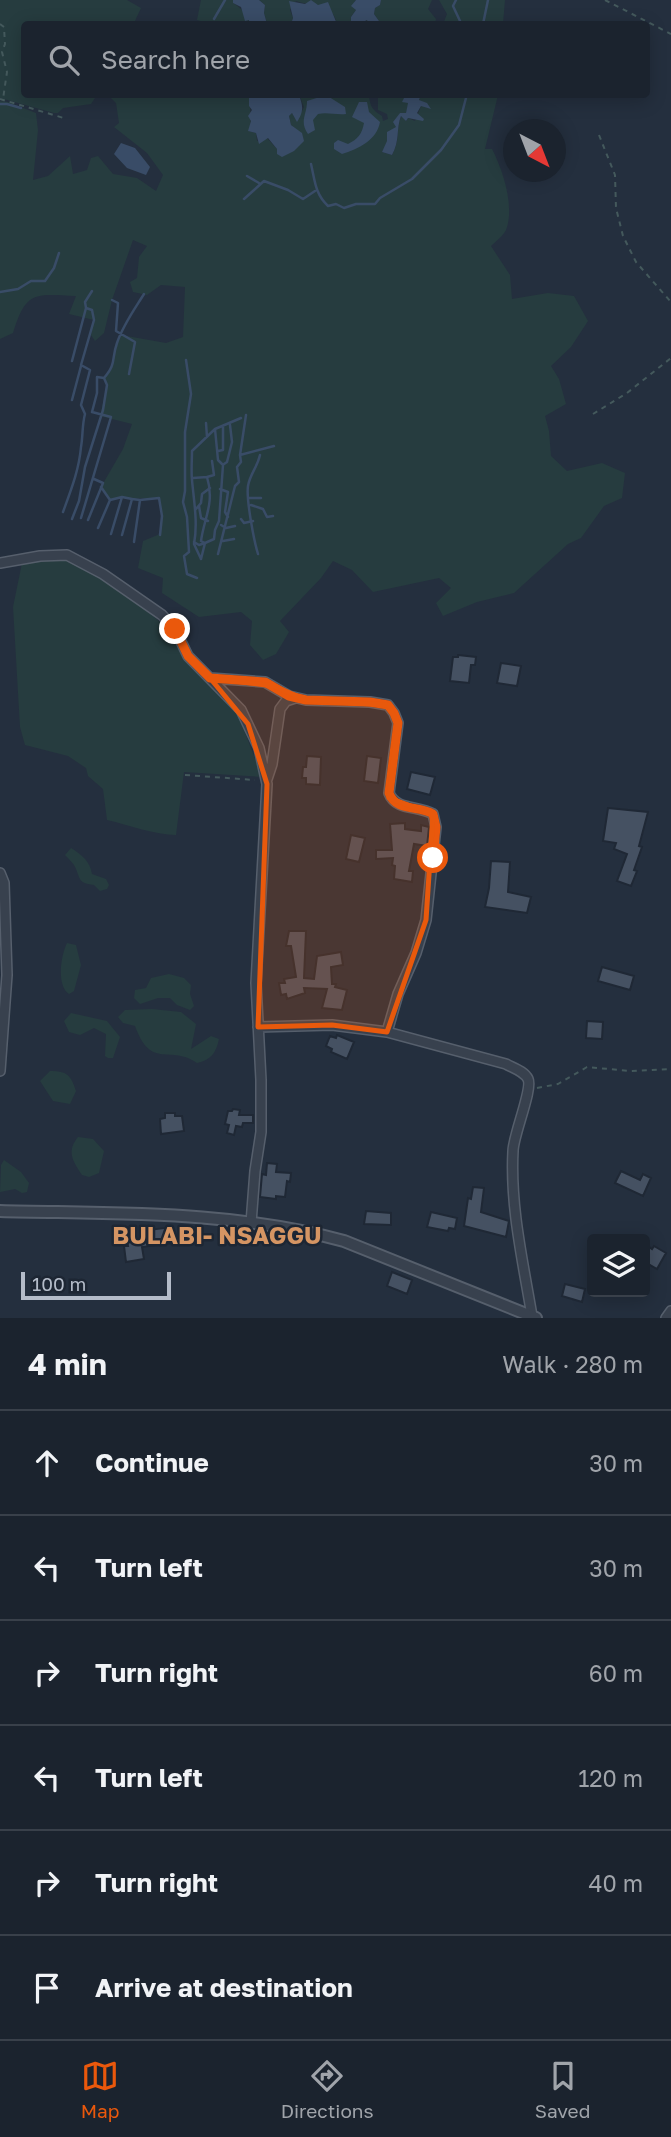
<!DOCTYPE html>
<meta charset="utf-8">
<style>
body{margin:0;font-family:"Golos Text",sans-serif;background:#242b36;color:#f1f3f6}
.controls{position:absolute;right:21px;bottom:21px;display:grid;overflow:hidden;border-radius:7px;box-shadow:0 4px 18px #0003}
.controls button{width:63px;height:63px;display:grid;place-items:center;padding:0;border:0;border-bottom:2px solid #39404a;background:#1b232e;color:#f1f3f6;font:35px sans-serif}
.compass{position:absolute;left:503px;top:119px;width:63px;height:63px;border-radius:50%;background:#1b232e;box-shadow:0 4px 18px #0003;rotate:138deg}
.scale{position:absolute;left:21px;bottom:18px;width:150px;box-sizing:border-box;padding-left:7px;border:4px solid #b4bcc9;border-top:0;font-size:19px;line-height:24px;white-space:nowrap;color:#b4bcc9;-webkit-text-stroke:5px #1d2633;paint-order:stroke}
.stop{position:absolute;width:21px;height:21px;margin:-16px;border:5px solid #ea580c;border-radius:50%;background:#fff}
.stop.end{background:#ea580c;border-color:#fff;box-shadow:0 2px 7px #0008}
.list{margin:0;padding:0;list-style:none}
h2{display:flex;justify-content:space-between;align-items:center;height:91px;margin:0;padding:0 28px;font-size:30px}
h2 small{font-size:23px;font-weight:400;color:#a0a4aa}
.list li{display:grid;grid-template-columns:46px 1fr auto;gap:21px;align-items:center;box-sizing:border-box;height:105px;padding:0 28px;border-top:2px solid #39404a}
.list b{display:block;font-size:26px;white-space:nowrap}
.list em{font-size:23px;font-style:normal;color:#a0a4aa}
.icon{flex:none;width:38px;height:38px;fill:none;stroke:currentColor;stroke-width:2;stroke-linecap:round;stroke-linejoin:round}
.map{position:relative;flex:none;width:671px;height:1318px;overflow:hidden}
.search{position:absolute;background:#1b232e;box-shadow:0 4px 18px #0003;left:21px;right:21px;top:21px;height:77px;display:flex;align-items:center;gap:18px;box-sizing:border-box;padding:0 24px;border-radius:7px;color:#a0a4aa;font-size:26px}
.sheet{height:721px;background:#1b232e}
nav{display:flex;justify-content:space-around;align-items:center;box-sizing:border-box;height:98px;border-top:2px solid #39404a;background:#1b232e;font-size:19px;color:#a0a4aa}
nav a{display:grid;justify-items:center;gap:4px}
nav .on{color:#ea580c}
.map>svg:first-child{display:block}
</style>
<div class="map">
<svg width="671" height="1318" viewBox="0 0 671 1318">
<rect width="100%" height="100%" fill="#242f3e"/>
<!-- green -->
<path fill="#263c3f" d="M 0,0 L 127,0 L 141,8 L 134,23 L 135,24 L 24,24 L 24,94 L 97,95 L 91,104 L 63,108 L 58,113 L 54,113 L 0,98 Z
M 201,0 L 233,0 L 233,3 C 241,8 249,15 249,24 L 211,24 L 197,20 Z
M 259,0 L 356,0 L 354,2 L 356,10 L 351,17 L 351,24 L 337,24 C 333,2 312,7 296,1 L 290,10 L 293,18 L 291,24 L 267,24 L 264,13 L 265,5 Z
M 381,0 L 432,0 L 428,9 L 436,19 L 435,24 L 364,24 L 367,20 L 379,21 L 374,14 L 375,8 L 380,5 Z
M 439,0 L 505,0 L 503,24 L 443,24 L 447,14 Z
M 314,94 L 337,95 L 341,97 L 341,95 L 369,95 C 370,106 372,110 382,116 L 383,121 L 388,119 L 387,114 L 378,110 L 378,95 L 392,95 L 394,97 L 399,97 L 400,95 L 406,95 L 403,101 L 409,103 L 406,113 L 400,113 L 397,127 L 382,152 L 392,155 C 401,139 395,129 402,115 L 406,121 L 408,118 L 415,121 L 421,106 L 424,106 L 419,100 L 421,95 L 498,95 L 485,149 L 492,149 C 503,170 515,207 506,230 C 503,236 495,242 491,246 L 510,275 L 512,299 L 548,293 L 574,296 L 588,321 L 571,347 L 551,366 L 559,379 L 566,404 L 545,416 L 549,431 L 551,456 L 567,471 L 602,463 L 625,473 L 622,498 L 604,506 L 581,538 L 568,544 L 514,593 L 477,602 L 443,616 L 436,603 L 451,588 L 439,578 L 373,592 L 352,570 L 333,561 L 321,578 L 280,621 L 289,632 L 276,654 L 263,660 L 250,645 L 252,621 L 241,612 L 199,617 L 162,593 L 163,578 L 138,568 L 143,541 L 160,534 L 162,516 L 159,498 C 142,499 126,497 110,500 L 101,487 L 123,449 L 132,424 L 100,416 L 107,386 L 104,378 C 116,363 113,352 121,335 L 166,343 L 183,337 L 185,287 L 161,285 L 147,295 L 133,292 L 130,282 L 137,278 L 139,257 L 147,246 L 133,240 L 112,300 L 104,333 L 95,341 L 91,335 L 94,320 L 69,314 L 76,296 C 35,294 26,290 13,333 L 0,339 L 0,101 L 8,102 L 36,113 L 38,130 L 33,180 L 48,176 L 70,156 L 73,174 L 87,170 L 91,158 L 98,156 L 113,174 L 137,178 L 156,191 L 163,175 L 147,153 L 114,127 L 119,123 L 116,103 L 108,95 L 249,95 C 249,108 253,117 249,131 L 256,133 L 257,141 L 267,138 L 277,149 L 298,131 L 291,125 L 289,116 L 292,113 L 297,121 L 304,107 L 299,95 Z
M 67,558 L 89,570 L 147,611 L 173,633 L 201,675 L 236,709 L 262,777 L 184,772 L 176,835 C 155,835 129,825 107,820 L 103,789 L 88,776 L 86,768 L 68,756 L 25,745 L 20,727 L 13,607 L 22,563 Z
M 71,848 C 82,855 90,861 92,874 L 106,879 L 109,885 L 107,889 L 100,891 L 94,885 C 76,883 81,877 74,865 C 71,861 68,858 65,855 Z
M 67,943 L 76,945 L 81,965 L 74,991 L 69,994 C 56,985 61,955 67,943 Z
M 169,974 L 184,978 L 191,985 L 190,994 L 194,1006 L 190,1010 L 177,1005 L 170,998 L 158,998 L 140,1004 L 134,998 L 135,990 L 146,988 L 151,978 Z
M 152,1009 L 181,1012 L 196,1024 L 191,1049 L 211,1036 L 219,1039 C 216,1053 211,1060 197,1063 C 171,1044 151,1071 135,1026 L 123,1023 L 118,1017 L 125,1010 Z
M 71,1013 L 107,1021 L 120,1037 L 113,1058 L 108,1058 L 105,1056 L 106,1034 L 94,1028 L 80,1035 L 69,1032 L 64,1021 Z
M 50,1071 C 67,1071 71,1075 76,1091 L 70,1104 L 53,1101 L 40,1081 Z
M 78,1137 L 93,1139 L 104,1151 L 99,1173 L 89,1177 L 82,1175 C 73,1161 66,1152 78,1137 Z
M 4,1160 L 21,1172 L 29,1183 L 27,1192 L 22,1193 L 15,1189 L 0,1192 L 1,1165 Z"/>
<!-- water -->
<path fill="#394c67" d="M 233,0 L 259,0 L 265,5 L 264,13 L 267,24 L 249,24 L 249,20 L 245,21 L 241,7 L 233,3 Z
M 311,0 L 318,5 L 328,2 L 337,24 L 291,24 L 293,18 L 289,1 L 305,4 Z
M 356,0 L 381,0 L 380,5 L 375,8 L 374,14 L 379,21 L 374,24 L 366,20 L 364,24 L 351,24 L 351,17 L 356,10 L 351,6 Z
M 406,94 L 421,95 L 419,100 L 427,103 L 431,109 L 421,106 L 417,113 L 424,119 L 423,121 L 408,118 L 406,121 L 401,116 C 396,129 400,141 392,155 L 382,152 L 387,141 L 387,132 L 396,127 L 393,122 L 400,113 L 406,113 L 408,103 L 402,102 Z
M 249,95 L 299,95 C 303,106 304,111 297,122 L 292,113 L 289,116 L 291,125 L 302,133 L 304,141 L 294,151 L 282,157 L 277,154 L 277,149 L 268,138 L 259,144 L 256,133 L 248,131 L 251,121 L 248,116 L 252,110 L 249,106 Z
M 326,95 L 345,107 L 346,114 C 336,115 327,112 318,114 L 313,120 L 315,130 L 308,134 C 299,121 307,115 307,101 Z
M 359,102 L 367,102 L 369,112 L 380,122 C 377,140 358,149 342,154 L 334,149 L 334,143 L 338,140 L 348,144 C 358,139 362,134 364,123 L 352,117 Z
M 121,143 L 135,148 L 150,167 L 146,175 L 127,168 L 114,154 Z"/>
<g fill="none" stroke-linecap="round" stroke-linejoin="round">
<!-- stream -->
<path stroke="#394c67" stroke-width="2.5" d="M 456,0 L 453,6 L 460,21 L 458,24
M 214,19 L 225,0
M 483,24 L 488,0
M 0,104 L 7,104 L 21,108
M 311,164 C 315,181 315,194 328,206 L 336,204 L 344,208 L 356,204 L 375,204 L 380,198 L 412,179 L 441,150 L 459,125 L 467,94
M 247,176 L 259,183
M 244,199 L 264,181 L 288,190 L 303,199 L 315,191
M 0,292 L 18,289 L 31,281 L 45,281 L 54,268 L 59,253
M 112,300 L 118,303 L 116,331 L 135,342 L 129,374
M 186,360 L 191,394 L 185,432 L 185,491 L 183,502 L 187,517 L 189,552 L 184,556 L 187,574 L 197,578
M 72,361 L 86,308
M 72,400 L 81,366
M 206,423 L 207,437
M 218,451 L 223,450 L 223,427
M 240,455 L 274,446
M 224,464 L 227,462 L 232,442 L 230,425
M 193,478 L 207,477
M 220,489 L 228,492 L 225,512 L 228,517
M 122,497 L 132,499 L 122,535
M 249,498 L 261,498
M 132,499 L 140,500 L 134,542
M 110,500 L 122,497 L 111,534
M 140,500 L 159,498 L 162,516 L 160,535
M 251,505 L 263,509 L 267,517 L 273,516
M 199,506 L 201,518 L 208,521
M 196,509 L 201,503 L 202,494 L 210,488
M 63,512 C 71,490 79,470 81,447 C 83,436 82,425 85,414 L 81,405 L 90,370 L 81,365 L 94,320 L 92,310 L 86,308 L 85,302 L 92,291
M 81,518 L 111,417 L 92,412 L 97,393 L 97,377 L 104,378
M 72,519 L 79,501 L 85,467 L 103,410 L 107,385 L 104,378 C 117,363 111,360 117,343 C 123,325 134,310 144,294
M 241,519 L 244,523 L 253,521
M 88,520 L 103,483 L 94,479
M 221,525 L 226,528 L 235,526
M 98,528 L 110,500 L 101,487
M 223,541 L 234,539
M 194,542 L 199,545 L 205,543 L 201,541 C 204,518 215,503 207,477 L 214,475 L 212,461
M 218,554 L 235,486 L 239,482 L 237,467 L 241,462 L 240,455 L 246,415
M 258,554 C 254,541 246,499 248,486 C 250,474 257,468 260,455
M 201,559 L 194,544 C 198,523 194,502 192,480 C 191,471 192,460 192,451 L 215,429 L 241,418
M 201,559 L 205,543 L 214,539 L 215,530 L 219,521 L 223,465 L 218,460 L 215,429"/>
</g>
<!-- building -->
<path fill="#455162" stroke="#1f2835" stroke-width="2" d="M 458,655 L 476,657 L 475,665 L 471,665 L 469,683 L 450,681 L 453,657 L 458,657 Z
M 501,663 L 521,666 L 517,686 L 497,683 Z
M 307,756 L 321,757 L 320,785 L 306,784 L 306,778 L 302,778 L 303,767 L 306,767 Z
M 367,756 L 381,758 L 378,783 L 364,781 Z
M 411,772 L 435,777 L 430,795 L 407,789 Z
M 608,808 L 648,812 L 639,846 L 642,847 L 634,870 L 637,871 L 631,886 L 617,881 L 627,854 L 614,849 L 616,843 L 603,841 Z
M 405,823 L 405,829 L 421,831 L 421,825 L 429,827 L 427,846 L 414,844 L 409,871 L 413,871 L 412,882 L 394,879 L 395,866 L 392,865 L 393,858 L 376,859 L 376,850 L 392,850 L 390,824 Z
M 351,835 L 365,838 L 359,862 L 346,859 Z
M 491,861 L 510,862 L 508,892 L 531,897 L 527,913 L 485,907 L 489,888 Z
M 289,931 L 306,931 L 304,978 L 314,979 L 317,956 L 341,952 L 343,965 L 331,967 L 332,984 L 336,984 L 335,987 L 347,990 L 342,1010 L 322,1008 L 327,989 L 304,988 L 305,993 L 287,999 L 286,994 L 281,995 L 279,983 L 285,983 L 284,979 L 296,977 L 291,946 L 286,946 Z
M 602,967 L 634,976 L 630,990 L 598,981 Z
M 587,1021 L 603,1022 L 602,1039 L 586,1038 Z
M 337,1035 L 354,1042 L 347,1059 L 331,1052 L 332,1049 L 326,1046 L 330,1036 L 336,1038 Z
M 233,1109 L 240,1110 L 239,1115 L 253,1115 L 253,1123 L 243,1123 L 242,1127 L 236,1126 L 234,1135 L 227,1133 L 229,1125 L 225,1124 L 228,1111 L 232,1111 Z
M 165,1113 L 175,1113 L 175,1116 L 182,1116 L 184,1131 L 161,1134 L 160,1119 L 165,1118 Z
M 267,1163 L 277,1164 L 276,1172 L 291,1173 L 290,1182 L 287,1181 L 285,1197 L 276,1196 L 276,1199 L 260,1197 L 262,1174 L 266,1175 Z
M 621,1171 L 640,1180 L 643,1174 L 651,1178 L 643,1196 L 615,1183 Z
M 473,1187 L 484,1188 L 481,1212 L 509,1221 L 506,1237 L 464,1226 L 468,1198 L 471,1199 Z
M 366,1211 L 391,1213 L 391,1225 L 364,1224 Z
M 431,1212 L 457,1218 L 455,1229 L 449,1228 L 448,1231 L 427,1227 Z
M 172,1227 L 174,1243 L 142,1247 L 144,1259 L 126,1262 L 124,1246 L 128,1246 L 127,1241 L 149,1237 L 148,1230 Z
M 654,1246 L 666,1253 L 657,1269 L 645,1262 L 645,1255 L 649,1247 L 652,1249 Z
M 392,1272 L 412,1280 L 407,1294 L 387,1286 Z
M 565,1284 L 585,1289 L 582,1302 L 562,1296 Z"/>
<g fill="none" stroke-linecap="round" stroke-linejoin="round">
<!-- minor casing -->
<g stroke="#565f6c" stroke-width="12">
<path id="minor" d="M 0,563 L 40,556 L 67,555 L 103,574 L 162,615 L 175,629 L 188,656 L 241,710 L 259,748 L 267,784 L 256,983 L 261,1080 L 261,1132 L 255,1171 L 251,1223
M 210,678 L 265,682 L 289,696 L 306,700 L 370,702 L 388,705 L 394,713 L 398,723 L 389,793 C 396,811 418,805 433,814 L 436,827 L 426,920 L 416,953 L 398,994 L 387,1032
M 267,779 L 272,764 L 280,709 L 286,701 L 295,698
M 0,873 L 4,883 L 7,975 L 0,1071
M 258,1027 L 332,1025 L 387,1032 L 506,1064 C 513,1068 524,1071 528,1079 C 533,1089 513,1136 513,1151 C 510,1206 523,1262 532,1316
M 666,1318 L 671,1311"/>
</g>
<!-- tertiary casing -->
<g stroke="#565f6c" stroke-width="14">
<path id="tertiary" d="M 0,1211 C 114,1214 233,1210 344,1241 L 536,1318"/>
</g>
<!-- path -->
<path stroke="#44595c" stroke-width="2" stroke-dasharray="5 5" stroke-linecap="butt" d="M 605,0 L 671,34
M 0,24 L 4,27 L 5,44 L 2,52 L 7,72 L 3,99
M 0,99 L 67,119
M 599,135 L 615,175 L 616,208 L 623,236 L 636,262 L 671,302
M 593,414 L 627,393 L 671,358
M 185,775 L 255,780
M 537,1088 L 558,1084 L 587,1067 L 630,1071 L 671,1069"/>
<!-- minor -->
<use href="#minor" stroke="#38414e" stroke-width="9"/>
<!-- tertiary -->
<use href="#tertiary" stroke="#38414e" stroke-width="10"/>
</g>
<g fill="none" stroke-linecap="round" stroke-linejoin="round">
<!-- route -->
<path stroke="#ea580c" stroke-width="9" d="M 175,629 L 188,656 L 210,678 L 265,682 L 289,696 L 306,700 L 370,702 L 388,705 L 394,713 L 398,723 L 389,793 C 396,812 418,805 433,814 L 436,827 L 433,858"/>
</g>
<!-- marked area -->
<path fill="#e8590c" fill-opacity="0.2" stroke="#e8590c" stroke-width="5" stroke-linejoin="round" d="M 210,678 L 274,686 L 306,700 L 388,705 L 398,723 L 389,798 L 433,814 L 426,920 L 387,1032 L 332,1025 L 258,1027 L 267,784 L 248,724 Z"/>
<g text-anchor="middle" stroke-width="5" stroke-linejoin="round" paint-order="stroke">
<!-- quarter labels -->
<g font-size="24" font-weight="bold" fill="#d59563" stroke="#1d2633">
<text x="217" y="1244">BULABI- NSAGGU</text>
</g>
</g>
</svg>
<div class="controls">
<button><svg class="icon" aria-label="layers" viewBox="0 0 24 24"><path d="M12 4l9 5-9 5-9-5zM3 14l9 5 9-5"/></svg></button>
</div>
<svg class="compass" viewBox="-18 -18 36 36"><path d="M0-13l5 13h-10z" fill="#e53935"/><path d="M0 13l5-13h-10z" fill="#a0a4aa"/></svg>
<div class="scale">100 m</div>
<div class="stop" style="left:433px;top:858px"></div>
<div class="stop end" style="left:175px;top:629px"></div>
<div class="search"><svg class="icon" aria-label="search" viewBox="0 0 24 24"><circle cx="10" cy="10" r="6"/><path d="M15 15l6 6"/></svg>Search here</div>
</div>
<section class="sheet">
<h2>4 min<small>Walk · 280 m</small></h2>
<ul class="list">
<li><svg class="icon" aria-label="ahead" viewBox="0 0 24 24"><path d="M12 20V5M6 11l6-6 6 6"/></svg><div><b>Continue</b></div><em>30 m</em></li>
<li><svg class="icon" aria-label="left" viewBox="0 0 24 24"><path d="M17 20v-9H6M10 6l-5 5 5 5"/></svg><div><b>Turn left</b></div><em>30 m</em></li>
<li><svg class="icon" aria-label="right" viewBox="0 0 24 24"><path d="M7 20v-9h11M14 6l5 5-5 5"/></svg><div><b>Turn right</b></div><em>60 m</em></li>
<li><svg class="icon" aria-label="left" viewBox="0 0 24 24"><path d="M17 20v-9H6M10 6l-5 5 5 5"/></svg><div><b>Turn left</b></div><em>120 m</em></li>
<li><svg class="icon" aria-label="right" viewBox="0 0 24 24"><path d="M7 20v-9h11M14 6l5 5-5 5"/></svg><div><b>Turn right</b></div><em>40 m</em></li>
<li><svg class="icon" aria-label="arrive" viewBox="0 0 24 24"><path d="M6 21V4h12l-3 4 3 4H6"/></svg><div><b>Arrive at destination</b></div></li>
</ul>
</section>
<nav>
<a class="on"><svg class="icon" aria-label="map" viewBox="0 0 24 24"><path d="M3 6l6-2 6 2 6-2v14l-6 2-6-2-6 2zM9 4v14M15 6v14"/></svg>Map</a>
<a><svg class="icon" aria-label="directions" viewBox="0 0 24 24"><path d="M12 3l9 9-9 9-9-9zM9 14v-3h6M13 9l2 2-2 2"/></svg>Directions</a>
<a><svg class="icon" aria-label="saved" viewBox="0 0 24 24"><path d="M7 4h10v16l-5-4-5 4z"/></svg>Saved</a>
</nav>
